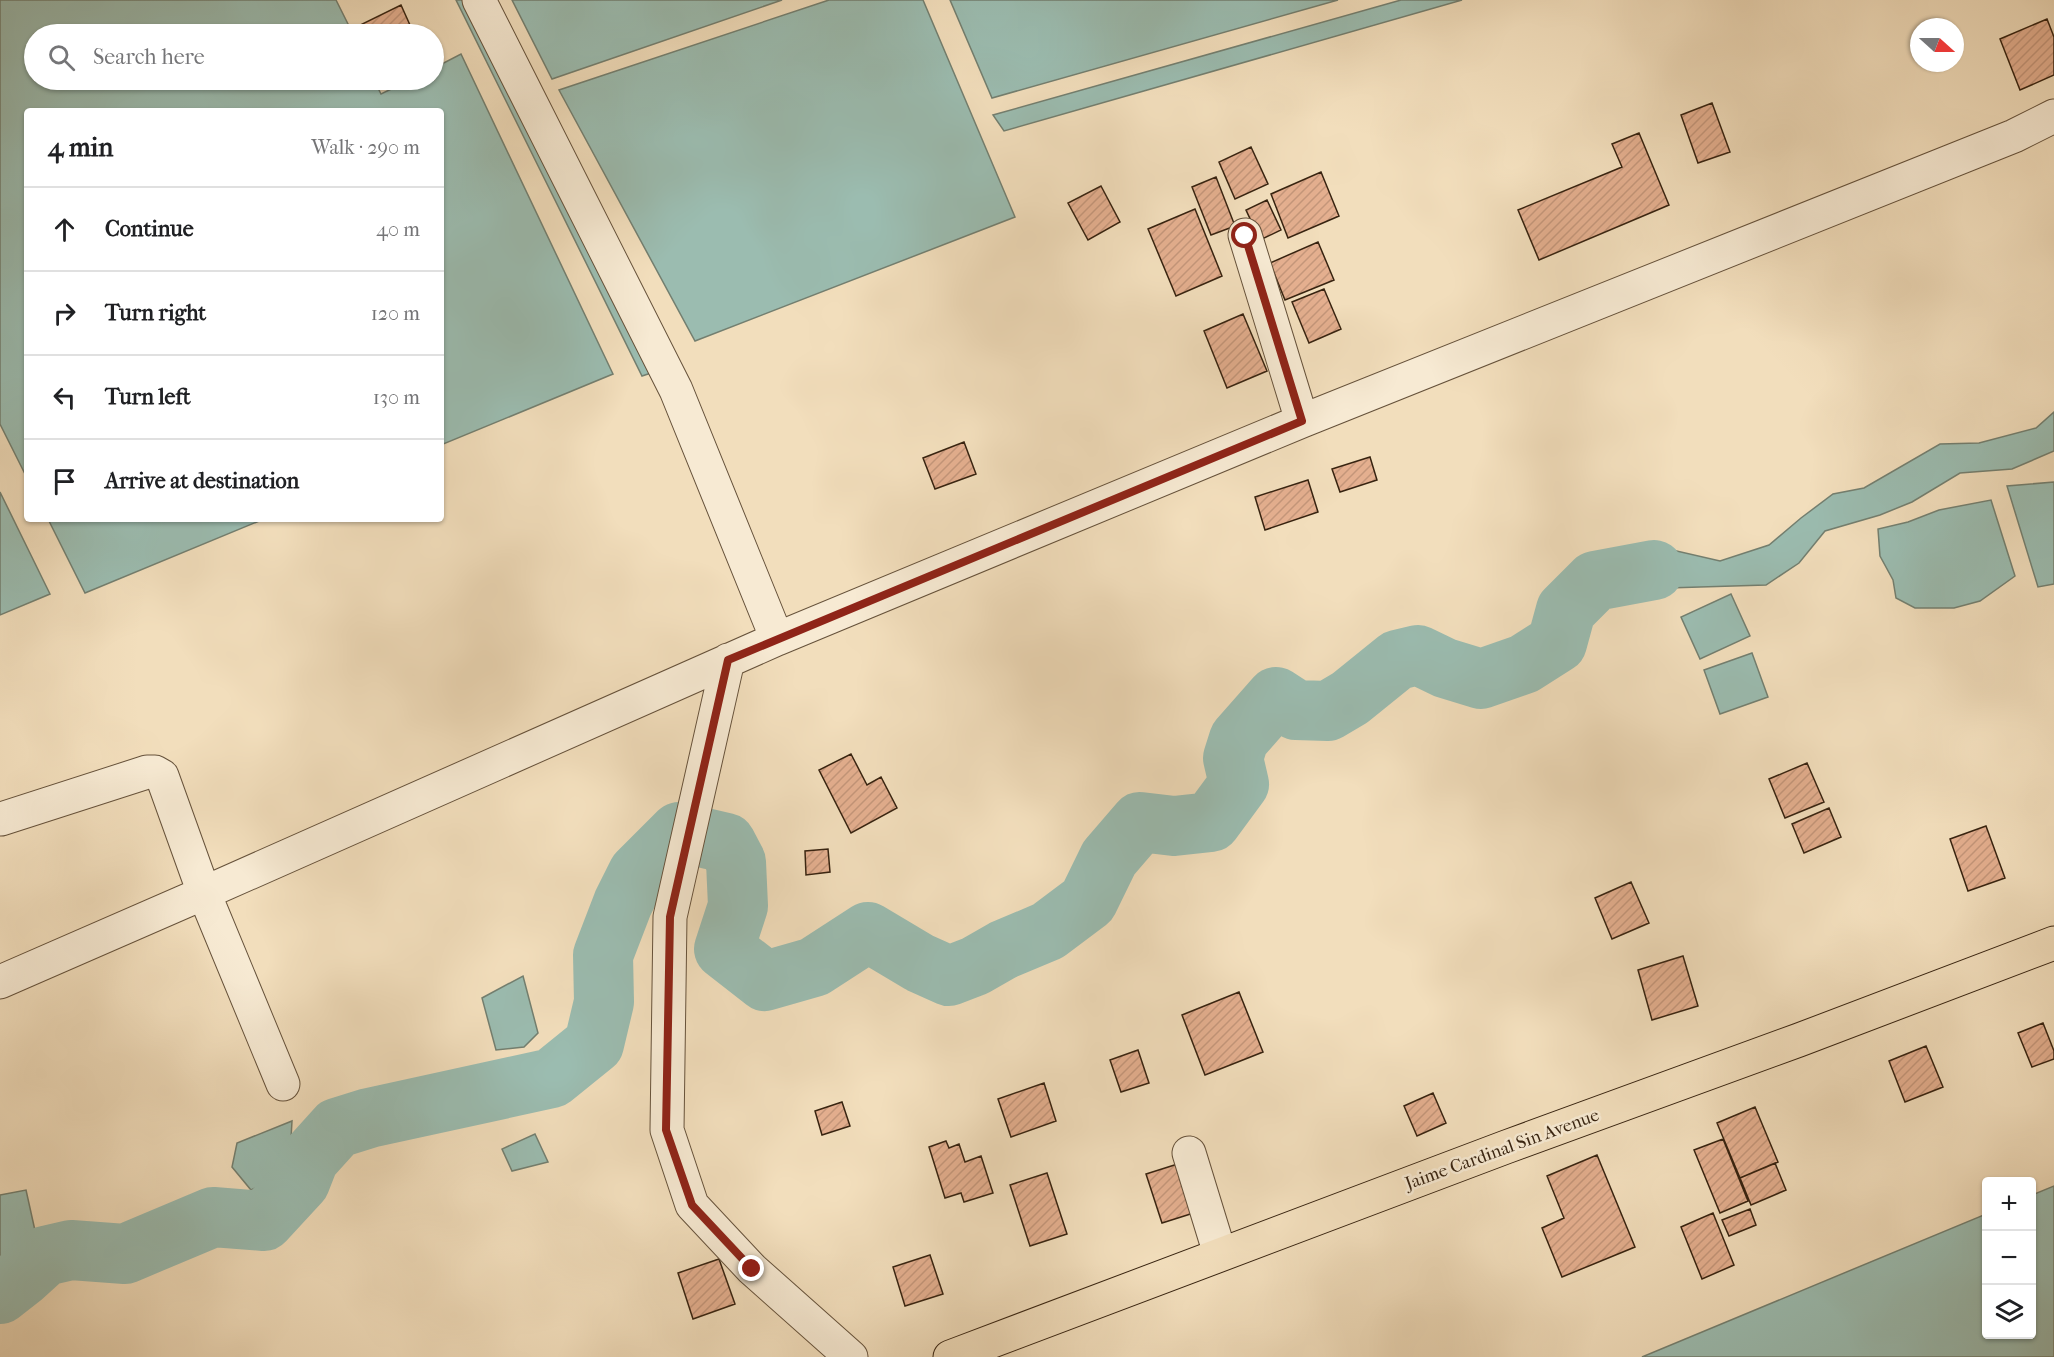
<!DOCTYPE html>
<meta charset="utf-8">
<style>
body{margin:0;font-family:"IM FELL French Canon",serif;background:#f2f2f2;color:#202124}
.controls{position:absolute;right:18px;bottom:18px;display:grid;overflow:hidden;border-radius:6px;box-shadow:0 2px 4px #0004}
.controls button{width:54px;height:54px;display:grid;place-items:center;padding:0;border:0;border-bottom:2px solid #e0e0e0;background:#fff;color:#202124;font:30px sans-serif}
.compass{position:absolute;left:1910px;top:18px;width:54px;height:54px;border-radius:50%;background:#fff;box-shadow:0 2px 4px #0004;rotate:111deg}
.stop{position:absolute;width:18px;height:18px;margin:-14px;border:4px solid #8f2418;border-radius:50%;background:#fff}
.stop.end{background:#8f2418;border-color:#fff;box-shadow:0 2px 6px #0008}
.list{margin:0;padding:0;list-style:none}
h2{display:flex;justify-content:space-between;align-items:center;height:78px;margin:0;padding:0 24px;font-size:26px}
h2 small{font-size:20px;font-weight:400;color:#757577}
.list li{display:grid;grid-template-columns:39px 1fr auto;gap:18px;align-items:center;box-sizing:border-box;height:84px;padding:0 24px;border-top:2px solid #e0e0e0}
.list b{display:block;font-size:22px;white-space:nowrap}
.list em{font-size:20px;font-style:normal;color:#757577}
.icon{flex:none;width:33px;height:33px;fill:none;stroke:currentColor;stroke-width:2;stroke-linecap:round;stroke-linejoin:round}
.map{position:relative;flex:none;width:2054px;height:1357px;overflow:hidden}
.search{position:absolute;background:#fff;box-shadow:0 2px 4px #0004;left:24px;top:24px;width:420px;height:66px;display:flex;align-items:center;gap:15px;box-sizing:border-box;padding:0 21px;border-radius:33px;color:#757577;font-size:22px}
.panel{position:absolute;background:#fff;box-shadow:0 2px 4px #0004;left:24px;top:108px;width:420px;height:414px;border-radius:6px}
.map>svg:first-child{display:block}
</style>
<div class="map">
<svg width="2054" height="1357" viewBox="0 0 2054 1357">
<defs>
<pattern id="building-hatch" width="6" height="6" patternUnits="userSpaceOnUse" patternTransform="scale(1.5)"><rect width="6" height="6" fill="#e4af8f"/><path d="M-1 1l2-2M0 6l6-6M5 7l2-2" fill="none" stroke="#c4967a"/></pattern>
</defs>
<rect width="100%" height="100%" fill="#f2debc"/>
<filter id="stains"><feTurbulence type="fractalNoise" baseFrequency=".00333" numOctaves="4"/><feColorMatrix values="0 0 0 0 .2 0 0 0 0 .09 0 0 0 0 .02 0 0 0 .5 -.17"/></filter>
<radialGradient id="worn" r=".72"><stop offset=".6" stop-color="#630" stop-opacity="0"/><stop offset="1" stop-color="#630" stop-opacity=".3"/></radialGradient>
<!-- water -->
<path fill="#9bbcb0" stroke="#737f70" stroke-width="1.5" d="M 0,0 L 336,0 L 353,34 L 34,34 L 34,80 L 374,80 L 381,94 L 410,80 L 434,80 L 434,68 L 461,54 L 613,374 L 441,445 L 441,111 L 27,111 L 27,478 L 0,424 Z
M 456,0 L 470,0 L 660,370 L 642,376 Z
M 512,0 L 782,0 L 552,79 Z
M 829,0 L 923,0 L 1015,217 L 695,341 L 559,90 Z
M 950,0 L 1338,0 L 992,98 Z
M 1401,0 L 1462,0 L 1004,131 L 993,115 Z
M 2054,412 L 2054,451 L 2012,469 L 1960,473 L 1912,502 L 1880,515 L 1825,531 L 1799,563 L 1766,585 L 1667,588 L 1618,586 L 1579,597 L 1551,623 L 1570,586 L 1595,563 L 1636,560 L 1668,549 L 1720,561 L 1769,545 L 1801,518 L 1833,494 L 1864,488 L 1940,444 L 1979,443 L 2036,428 Z
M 2054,482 L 2054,584 L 2038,587 L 2007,486 Z
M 0,492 L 50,594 L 0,615 Z
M 1991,500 L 2015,576 L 1980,601 L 1954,608 L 1915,608 L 1896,598 L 1893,580 L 1880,556 L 1878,529 L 1908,522 L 1939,510 Z
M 48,519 L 264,519 L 85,593 Z
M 1731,594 L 1750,636 L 1700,659 L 1681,617 Z
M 1752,653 L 1768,697 L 1720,714 L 1704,670 Z
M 523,976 L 538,1033 L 524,1047 L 496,1050 L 482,998 Z
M 292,1121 L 290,1156 L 286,1173 L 251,1190 L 232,1167 L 237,1143 Z
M 535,1134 L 548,1162 L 512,1171 L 502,1149 Z
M 2054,1186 L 2054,1357 L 1642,1357 L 1986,1214 L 1986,1334 L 2032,1334 L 2032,1195 Z
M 26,1190 L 36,1235 L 6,1260 L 0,1262 L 0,1195 Z"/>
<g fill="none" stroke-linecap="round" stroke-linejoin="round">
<!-- river -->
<path stroke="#9bbcb0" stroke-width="60" d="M 0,1294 L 23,1276 L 45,1256 L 71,1250 L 125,1254 L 213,1217 L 264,1221 L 300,1182 L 309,1159 L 337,1128 L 369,1118 L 552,1078 L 594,1044 L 604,1002 L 603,955 L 623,903 L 638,873 L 679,832 L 726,843 L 736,862 L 738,906 L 724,949 L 765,981 L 814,967 L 868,932 L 920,963 L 949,976 L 975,966 L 1003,950 L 1048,931 L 1088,901 L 1109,858 L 1140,822 L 1174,826 L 1211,822 L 1239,784 L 1233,758 L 1239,739 L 1276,697 L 1296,710 L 1328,711 L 1350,698 L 1397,660 L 1418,655 L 1445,668 L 1481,679 L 1524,664 L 1557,643 L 1566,610 L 1595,581 L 1654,570"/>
</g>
<!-- building -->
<path fill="url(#building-hatch)" stroke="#372310" stroke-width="1.5" d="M 401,5 L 414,34 L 354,34 L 352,29 Z
M 2047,19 L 2054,37 L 2054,75 L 2020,90 L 2000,39 Z
M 375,80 L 397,80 L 379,88 Z
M 1712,103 L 1730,152 L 1698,163 L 1681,115 Z
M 1639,133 L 1669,205 L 1539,260 L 1518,210 L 1622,167 L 1612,144 Z
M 1251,147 L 1268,184 L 1235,199 L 1219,162 Z
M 1321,172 L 1339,216 L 1288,238 L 1271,194 Z
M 1216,177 L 1235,226 L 1211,235 L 1192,187 Z
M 1101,186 L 1120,222 L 1088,240 L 1068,203 Z
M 1267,200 L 1281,230 L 1260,240 L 1246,210 Z
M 1195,209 L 1222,276 L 1176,296 L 1148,229 Z
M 1318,242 L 1334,280 L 1285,300 L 1270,263 Z
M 1324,289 L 1341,329 L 1309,343 L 1292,302 Z
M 1243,314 L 1267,371 L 1227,388 L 1204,331 Z
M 964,442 L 976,474 L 935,489 L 923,458 Z
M 1370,457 L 1377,480 L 1340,492 L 1332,469 Z
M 1308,480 L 1318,512 L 1265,530 L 1255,497 Z
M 851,754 L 867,785 L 881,777 L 897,808 L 851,833 L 819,770 Z
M 1807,763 L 1824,802 L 1785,818 L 1769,779 Z
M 1829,808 L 1841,837 L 1804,853 L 1792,824 Z
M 1986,826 L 2005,878 L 1968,891 L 1950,839 Z
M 828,849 L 830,872 L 806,875 L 805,851 Z
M 1631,882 L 1649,923 L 1612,939 L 1595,898 Z
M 1683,956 L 1698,1006 L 1652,1020 L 1638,970 Z
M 1239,992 L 1263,1052 L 1205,1075 L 1182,1015 Z
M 2043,1023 L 2054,1051 L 2054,1059 L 2032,1067 L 2018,1033 Z
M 1926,1046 L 1943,1087 L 1905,1102 L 1889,1061 Z
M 1138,1050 L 1149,1083 L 1121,1092 L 1110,1060 Z
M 1044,1083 L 1056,1121 L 1011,1137 L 998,1099 Z
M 1433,1093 L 1446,1123 L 1417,1136 L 1404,1106 Z
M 842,1102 L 850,1126 L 822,1135 L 815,1111 Z
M 1755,1107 L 1778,1162 L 1740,1178 L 1717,1123 Z
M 1723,1139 L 1748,1201 L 1720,1213 L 1694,1150 Z
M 946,1141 L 949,1148 L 959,1144 L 965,1162 L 981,1156 L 993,1193 L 964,1202 L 961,1193 L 945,1198 L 929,1147 Z
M 1597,1155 L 1635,1247 L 1562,1277 L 1542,1228 L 1564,1218 L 1547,1176 Z
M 1184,1162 L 1200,1211 L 1162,1223 L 1146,1174 Z
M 1775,1163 L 1786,1190 L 1751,1205 L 1740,1178 Z
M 1047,1173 L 1067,1234 L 1030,1246 L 1010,1185 Z
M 1750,1209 L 1756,1225 L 1729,1236 L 1722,1220 Z
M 1713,1213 L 1734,1265 L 1702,1279 L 1681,1227 Z
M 930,1255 L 943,1294 L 905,1306 L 893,1267 Z
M 719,1259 L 735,1304 L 693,1319 L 678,1273 Z"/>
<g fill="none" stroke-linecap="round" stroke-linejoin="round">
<!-- minor casing -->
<g stroke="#66523b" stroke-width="35">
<path id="minor" d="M 479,0 L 676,390 L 777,639
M 1245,235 L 1302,421
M 728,660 L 670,917 L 667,1130 L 692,1205 L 752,1269 L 851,1357
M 1,819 L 147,772 L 155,772 L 162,776 L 204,893 L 283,1084
M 0,982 L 204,893 L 777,639 L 1302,421 L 2014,136 L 2054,116
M 1189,1153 L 1220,1254"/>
</g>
<!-- major casing -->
<g stroke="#372310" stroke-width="35">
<path id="major" d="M 950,1357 L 1506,1147 L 1799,1040 L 2054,943"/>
</g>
<!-- minor -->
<use href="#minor" stroke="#f7ead3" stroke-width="33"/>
<!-- major -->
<use href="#major" stroke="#f2debc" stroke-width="33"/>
</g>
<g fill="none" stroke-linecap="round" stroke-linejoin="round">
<!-- route -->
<path stroke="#8f2418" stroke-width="8" d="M 752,1269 L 692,1205 L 666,1130 L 670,917 L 728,660 L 1302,421 L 1245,236"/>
</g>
<g text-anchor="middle" stroke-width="5" stroke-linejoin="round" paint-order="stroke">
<!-- street labels -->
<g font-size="18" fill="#372310" stroke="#f7ead3">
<text transform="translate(1502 1149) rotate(-20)" y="6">Jaime Cardinal Sin Avenue</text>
</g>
</g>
<rect width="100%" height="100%" filter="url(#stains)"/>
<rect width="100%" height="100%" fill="url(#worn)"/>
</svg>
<div class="controls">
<button>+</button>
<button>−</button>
<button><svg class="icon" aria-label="layers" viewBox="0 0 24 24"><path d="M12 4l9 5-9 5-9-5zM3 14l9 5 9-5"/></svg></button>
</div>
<svg class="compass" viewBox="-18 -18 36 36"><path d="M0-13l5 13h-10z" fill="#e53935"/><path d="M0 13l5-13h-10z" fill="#757577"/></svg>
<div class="stop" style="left:1245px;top:236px"></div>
<div class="stop end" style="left:752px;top:1269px"></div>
<div class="search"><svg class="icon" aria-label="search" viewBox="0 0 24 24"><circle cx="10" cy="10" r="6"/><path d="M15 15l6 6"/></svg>Search here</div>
<section class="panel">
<h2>4 min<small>Walk · 290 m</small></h2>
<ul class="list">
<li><svg class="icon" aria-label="ahead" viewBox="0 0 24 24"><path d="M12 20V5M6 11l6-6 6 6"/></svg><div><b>Continue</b></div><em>40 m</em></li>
<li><svg class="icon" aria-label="right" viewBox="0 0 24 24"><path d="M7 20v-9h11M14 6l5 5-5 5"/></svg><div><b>Turn right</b></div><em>120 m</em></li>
<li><svg class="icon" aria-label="left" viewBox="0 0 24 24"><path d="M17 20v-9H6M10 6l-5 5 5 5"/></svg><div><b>Turn left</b></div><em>130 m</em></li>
<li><svg class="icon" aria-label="arrive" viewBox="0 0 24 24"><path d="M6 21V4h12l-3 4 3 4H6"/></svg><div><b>Arrive at destination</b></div></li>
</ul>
</section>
</div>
